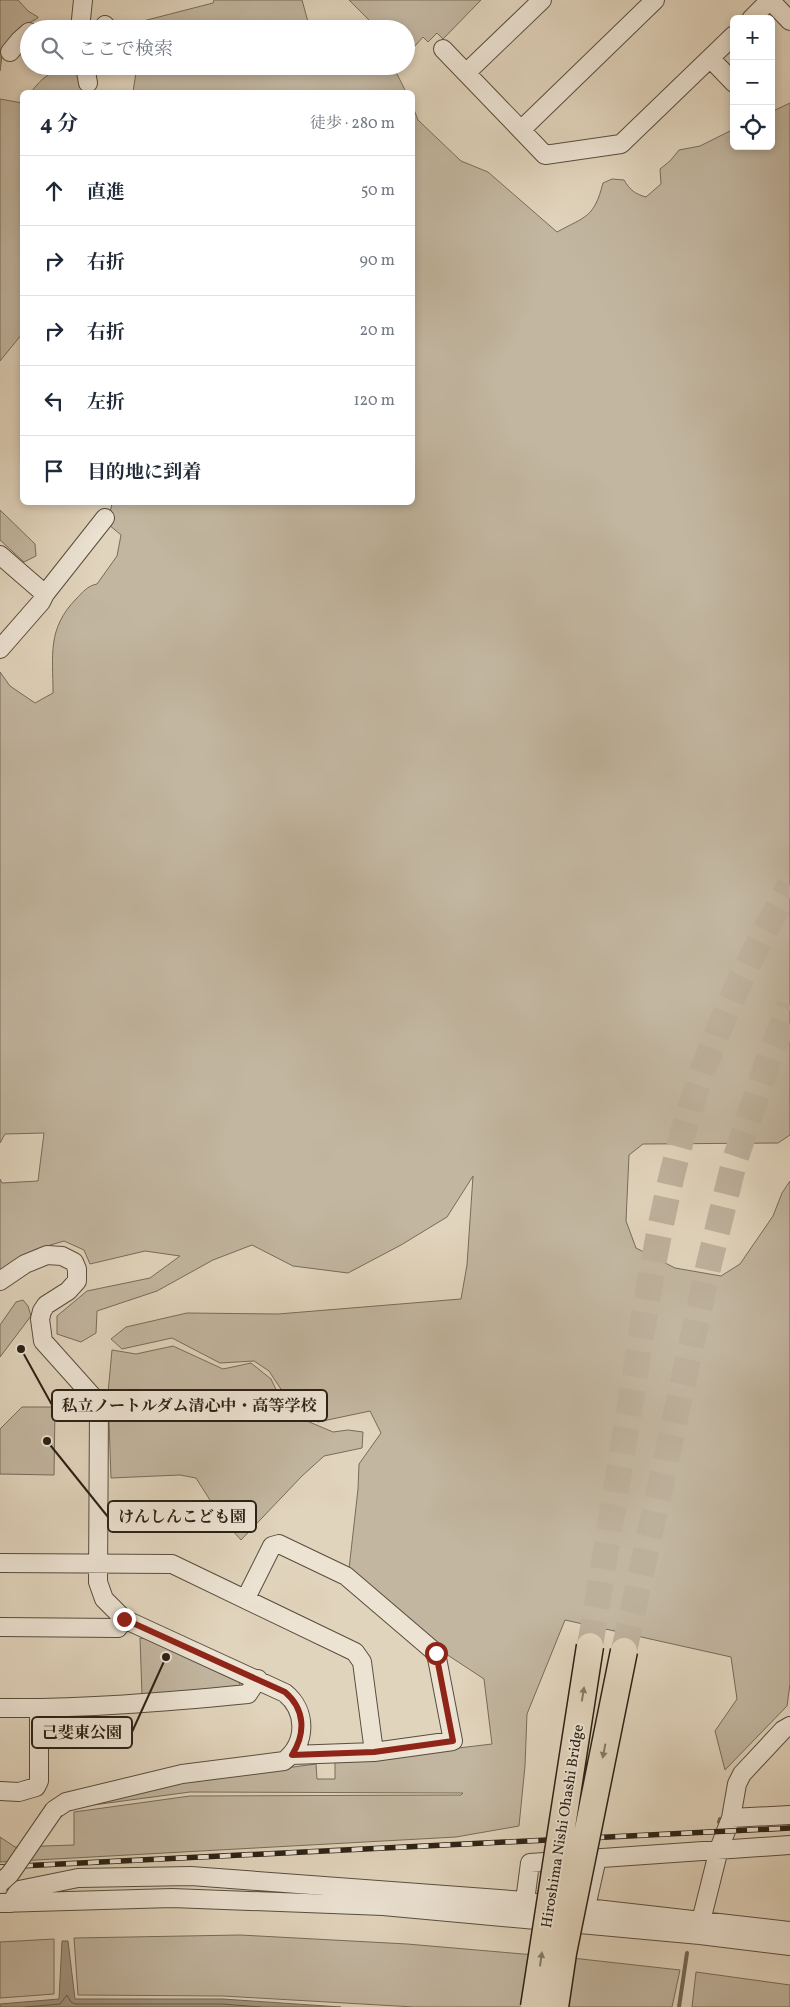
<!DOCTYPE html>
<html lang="ja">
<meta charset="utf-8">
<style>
body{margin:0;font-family:Vollkorn,"Noto Serif JP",serif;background:#f2f2f3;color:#1f2937}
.controls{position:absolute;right:15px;top:15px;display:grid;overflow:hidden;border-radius:8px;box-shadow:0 2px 8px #0003}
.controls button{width:45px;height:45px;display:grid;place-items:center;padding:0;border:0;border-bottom:1px solid #e0e1e3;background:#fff;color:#1f2937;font:25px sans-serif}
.stop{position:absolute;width:15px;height:15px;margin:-11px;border:4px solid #8f2418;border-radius:50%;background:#fff}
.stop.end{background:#8f2418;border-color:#fff;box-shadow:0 1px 5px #0008}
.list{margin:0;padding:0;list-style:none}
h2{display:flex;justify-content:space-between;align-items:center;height:65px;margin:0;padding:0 20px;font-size:21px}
h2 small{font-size:16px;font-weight:400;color:#747a83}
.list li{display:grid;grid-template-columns:32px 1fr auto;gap:15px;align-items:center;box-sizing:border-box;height:70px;padding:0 20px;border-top:1px solid #e0e1e3}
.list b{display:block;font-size:19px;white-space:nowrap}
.list em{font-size:16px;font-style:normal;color:#747a83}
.icon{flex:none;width:28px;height:28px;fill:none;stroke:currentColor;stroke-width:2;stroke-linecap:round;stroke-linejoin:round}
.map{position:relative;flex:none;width:790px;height:2007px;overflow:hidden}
.search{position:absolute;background:#fff;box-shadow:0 2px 8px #0003;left:20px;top:20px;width:395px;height:55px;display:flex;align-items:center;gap:12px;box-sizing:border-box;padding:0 18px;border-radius:28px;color:#747a83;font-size:19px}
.panel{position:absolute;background:#fff;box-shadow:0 2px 8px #0003;left:20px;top:90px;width:395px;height:415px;border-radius:8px}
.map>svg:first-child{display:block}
</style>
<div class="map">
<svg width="790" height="2007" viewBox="0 0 790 2007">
<rect width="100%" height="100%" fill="#e1d4bc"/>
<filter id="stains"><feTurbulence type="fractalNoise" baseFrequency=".004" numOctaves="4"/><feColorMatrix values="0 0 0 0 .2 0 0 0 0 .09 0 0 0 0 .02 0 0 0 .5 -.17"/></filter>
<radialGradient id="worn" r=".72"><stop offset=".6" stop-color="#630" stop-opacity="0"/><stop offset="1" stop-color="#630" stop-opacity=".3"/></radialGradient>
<!-- green -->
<path fill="#c2b6a0" stroke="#766c5a" d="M 0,0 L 18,0 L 28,11 L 38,17 L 38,18 L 29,23 L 3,48 L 0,71 Z
M 214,0 L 302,0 L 310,29 L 137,29 L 143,21 L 213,3 Z
M 349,0 L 481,0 L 443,39 L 437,33 L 428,42 L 423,37 L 406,56 L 406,29 L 378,29 Z
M 137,66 L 393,66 L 406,92 L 133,92 Z
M 68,67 L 78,74 L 89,92 L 31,92 C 43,77 49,72 68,67 Z
M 0,99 L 22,103 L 22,334 L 0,361 Z
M 790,103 L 790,1135 L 778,1143 L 643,1144 L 629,1155 L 626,1221 L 636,1248 L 675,1268 L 721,1276 L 740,1264 L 773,1216 L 782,1193 L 790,1181 L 790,1684 L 787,1706 L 725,1770 L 715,1731 L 737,1699 L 731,1657 L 565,1620 L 527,1714 L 525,1766 L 519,1826 L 456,1837 L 0,1862 L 0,1837 L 15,1847 L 74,1845 L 74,1812 L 190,1796 L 461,1795 L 463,1793 L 190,1792 L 78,1807 L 185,1781 L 316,1764 L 317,1779 L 335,1779 L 335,1760 L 374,1758 L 492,1744 L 484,1679 L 440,1650 L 349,1569 L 358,1489 L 359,1464 L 381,1433 L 370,1411 L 318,1422 L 292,1406 L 269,1371 L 254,1361 L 220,1363 L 172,1338 L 122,1349 L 111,1339 L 126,1327 L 187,1313 L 278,1314 L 461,1299 L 467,1265 L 473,1176 L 447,1217 L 401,1245 L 348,1273 L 293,1266 L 252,1245 L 213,1260 L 157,1291 L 97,1311 L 96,1333 L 81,1342 L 57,1334 L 57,1316 L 87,1291 L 150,1278 L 180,1256 L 145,1251 L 90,1264 L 84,1250 L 64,1241 L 37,1249 L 0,1271 L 0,1179 L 2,1183 L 38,1181 L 44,1133 L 5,1134 L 0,1143 L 0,672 L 10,686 L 35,703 L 53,693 C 53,655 47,629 76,599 C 83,592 87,586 97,584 L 117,556 L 121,535 L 108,524 L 112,503 L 412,502 L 413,107 L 418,120 L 461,161 L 488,172 L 557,232 C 586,216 594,218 603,183 L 612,179 L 624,180 C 630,190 635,194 646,197 L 661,184 L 660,169 L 670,161 L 679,150 L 700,146 L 734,129 L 734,146 L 771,146 L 771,112 Z
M 0,510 L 35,544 L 36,556 L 24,562 L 0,540 Z
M 23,1300 L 28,1306 L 31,1316 L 0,1357 L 0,1325 L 16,1302 Z
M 173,1346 L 223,1369 L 251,1363 L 271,1379 L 283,1404 L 293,1415 L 333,1432 L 348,1430 L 363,1432 L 362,1448 L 324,1456 L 302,1476 L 241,1540 L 222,1519 L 196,1478 L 180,1475 L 111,1478 L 108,1393 L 112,1350 L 136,1354 Z
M 22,1407 L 55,1407 L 54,1475 L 0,1474 L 0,1429 Z
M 140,1638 L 150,1639 L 239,1679 L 240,1685 L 235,1689 L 142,1695 Z
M 240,1935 L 407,1944 L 581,1959 L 680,1970 L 672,2007 L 414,2007 L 223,1996 L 78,1995 L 74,1938 Z
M 54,1939 L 54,1994 L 0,1998 L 0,1942 Z
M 696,1972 L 790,1985 L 790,2007 L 692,2007 Z"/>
<!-- water -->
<path fill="#a39783" stroke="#736857" d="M 62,1941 L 68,1941 L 75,1999 L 222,1999 L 341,2007 L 0,2007 L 0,2004 L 59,1999 Z"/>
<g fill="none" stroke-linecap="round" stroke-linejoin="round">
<!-- shore -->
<path stroke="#675c4c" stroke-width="1" d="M 25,2007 L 60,2004 L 67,1995 L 71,2002 L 75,2004 L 222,2004 L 261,2007"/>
<!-- stream -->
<path stroke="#736857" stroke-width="4" d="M 719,1822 L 720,1819
M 679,2007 L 687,1953"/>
<!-- highway-tunnel -->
<path stroke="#bdb09b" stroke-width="26" stroke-dasharray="26 13" stroke-linecap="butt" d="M 590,1646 C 605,1556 620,1465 635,1375 C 649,1284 664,1191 692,1103 C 716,1027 751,954 790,885
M 624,1651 L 709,1264 L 734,1163 L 769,1058 L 790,1005"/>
<!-- minor casing -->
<g stroke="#584e3f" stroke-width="20">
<path id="minor" d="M 770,0 L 790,21
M 751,19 L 770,0
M 80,29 L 83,0
M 104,29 L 105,25
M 443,49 L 545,155 L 621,144 L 734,35
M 10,52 L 19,41 L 29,32
M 710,58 L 734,83
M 85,66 L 88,83
M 466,73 L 542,0
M 521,130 L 655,0
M 0,555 L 45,594
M 0,649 L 41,602 L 45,594 L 105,518
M 0,1281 L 25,1264 L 47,1255 L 62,1256 L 74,1262 L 77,1269 L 77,1281 L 68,1291 L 46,1305 L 42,1311 L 40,1319 L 43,1341 L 94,1398 L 99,1406 L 98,1582 L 104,1599 L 124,1619 L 285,1693 C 307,1711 307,1743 284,1761 L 182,1774 L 66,1802 L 54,1810
M 0,1563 L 172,1564 L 355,1652 L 362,1662 L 374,1752
M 246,1598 L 272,1546 L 279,1544 L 346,1576 L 436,1653 L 453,1741 L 374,1752 L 292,1755
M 0,1627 L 118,1628 L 124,1619
M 0,1708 C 83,1709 165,1702 248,1694 L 258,1679
M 0,1791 L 19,1792 L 36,1787 L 39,1781 L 39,1709
M 731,1818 L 790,1815
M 525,1901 L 530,1863 L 790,1845
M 0,1903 L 172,1898 L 383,1906 L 700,1935 L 790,1946
M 11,1903 L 19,1890 L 78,1878 L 191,1876 L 525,1901 L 790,1931
M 586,1907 L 597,1858
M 700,1932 L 701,1921 L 719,1849 L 731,1818 L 737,1784 L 742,1774 L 783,1730 L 790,1726"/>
</g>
<!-- minor -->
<use href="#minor" stroke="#ece3d3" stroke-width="18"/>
<!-- rail casing -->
<g stroke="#2b2115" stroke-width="5.5">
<path id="rail" d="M 0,1867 L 790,1828"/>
</g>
<!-- rail -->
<use href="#rail" stroke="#ece3d3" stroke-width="4" stroke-dasharray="11" stroke-linecap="butt"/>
<!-- minor-bridge casing -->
<g stroke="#584e3f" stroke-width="20" stroke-linecap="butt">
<path id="minor-bridge" d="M 0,1883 L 10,1874 L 54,1810"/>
</g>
<!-- highway-bridge casing -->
<g stroke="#2b2115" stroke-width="29" stroke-linecap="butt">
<path id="highway-bridge" d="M 534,2007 L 590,1646
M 555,2007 L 563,1953 L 624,1651"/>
</g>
<!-- minor-bridge -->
<use href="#minor-bridge" stroke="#ece3d3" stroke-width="18"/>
<!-- highway-bridge -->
<use href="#highway-bridge" stroke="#e1d4bc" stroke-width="26"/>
</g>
<!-- one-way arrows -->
<defs><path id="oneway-solid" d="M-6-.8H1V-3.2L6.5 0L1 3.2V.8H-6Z" transform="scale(1.25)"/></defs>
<g fill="#867a68">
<use href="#oneway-solid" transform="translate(583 1694) rotate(-81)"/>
<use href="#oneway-solid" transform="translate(604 1751) rotate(101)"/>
<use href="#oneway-solid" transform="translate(541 1959) rotate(-82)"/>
</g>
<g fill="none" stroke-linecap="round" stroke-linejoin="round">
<!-- route -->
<path stroke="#8f2418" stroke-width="6" d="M 124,1619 L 285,1692 C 305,1709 306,1733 292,1755 L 374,1752 L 453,1741 L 436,1653"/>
</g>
<g text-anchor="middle" stroke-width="4" stroke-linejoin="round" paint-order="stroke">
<!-- street labels -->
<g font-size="15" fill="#2b2115" stroke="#ece3d3">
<text transform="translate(562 1826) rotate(-81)" y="5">Hiroshima Nishi Ohashi Bridge</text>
</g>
</g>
<!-- callouts -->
<path fill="none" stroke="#2b2115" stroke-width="2" d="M21 1349L52 1405M47 1441L108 1517M166 1657L132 1732"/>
<g fill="#2b2115" stroke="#ece3d3" stroke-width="2">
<circle cx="21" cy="1349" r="5"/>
<circle cx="47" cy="1441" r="5"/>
<circle cx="166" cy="1657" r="5"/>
</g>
<g fill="#ece3d3" stroke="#2b2115" stroke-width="2">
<rect x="52" y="1390" width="275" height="31" rx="5"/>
<rect x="108" y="1501" width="148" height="31" rx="5"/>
<rect x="32" y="1717" width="100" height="31" rx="5"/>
</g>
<g font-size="16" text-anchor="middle" font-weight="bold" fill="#2b2115">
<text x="189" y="1411">私立ノートルダム清心中・高等学校</text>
<text x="182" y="1522">けんしんこども園</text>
<text x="82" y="1738">己斐東公園</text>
</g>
<rect width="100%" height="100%" filter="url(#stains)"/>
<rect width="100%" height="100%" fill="url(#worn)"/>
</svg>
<div class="controls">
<button>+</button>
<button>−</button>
<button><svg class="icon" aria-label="locate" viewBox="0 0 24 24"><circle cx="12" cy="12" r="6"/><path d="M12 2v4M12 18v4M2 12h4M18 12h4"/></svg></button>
</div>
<div class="stop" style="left:436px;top:1653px"></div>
<div class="stop end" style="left:124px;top:1619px"></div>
<div class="search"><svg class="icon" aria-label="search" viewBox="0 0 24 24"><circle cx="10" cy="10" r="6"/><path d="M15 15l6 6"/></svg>ここで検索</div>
<section class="panel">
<h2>4 分<small>徒歩 · 280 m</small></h2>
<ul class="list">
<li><svg class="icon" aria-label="ahead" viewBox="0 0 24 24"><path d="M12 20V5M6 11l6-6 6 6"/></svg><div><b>直進</b></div><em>50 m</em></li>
<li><svg class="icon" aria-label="right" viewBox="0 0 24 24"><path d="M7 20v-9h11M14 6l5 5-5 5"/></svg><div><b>右折</b></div><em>90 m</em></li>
<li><svg class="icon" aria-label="right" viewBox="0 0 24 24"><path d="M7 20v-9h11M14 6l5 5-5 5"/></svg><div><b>右折</b></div><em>20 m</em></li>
<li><svg class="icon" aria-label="left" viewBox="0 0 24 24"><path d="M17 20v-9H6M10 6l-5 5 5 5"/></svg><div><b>左折</b></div><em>120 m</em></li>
<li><svg class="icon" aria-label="arrive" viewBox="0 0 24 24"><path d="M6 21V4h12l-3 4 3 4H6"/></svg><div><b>目的地に到着</b></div></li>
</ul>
</section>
</div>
